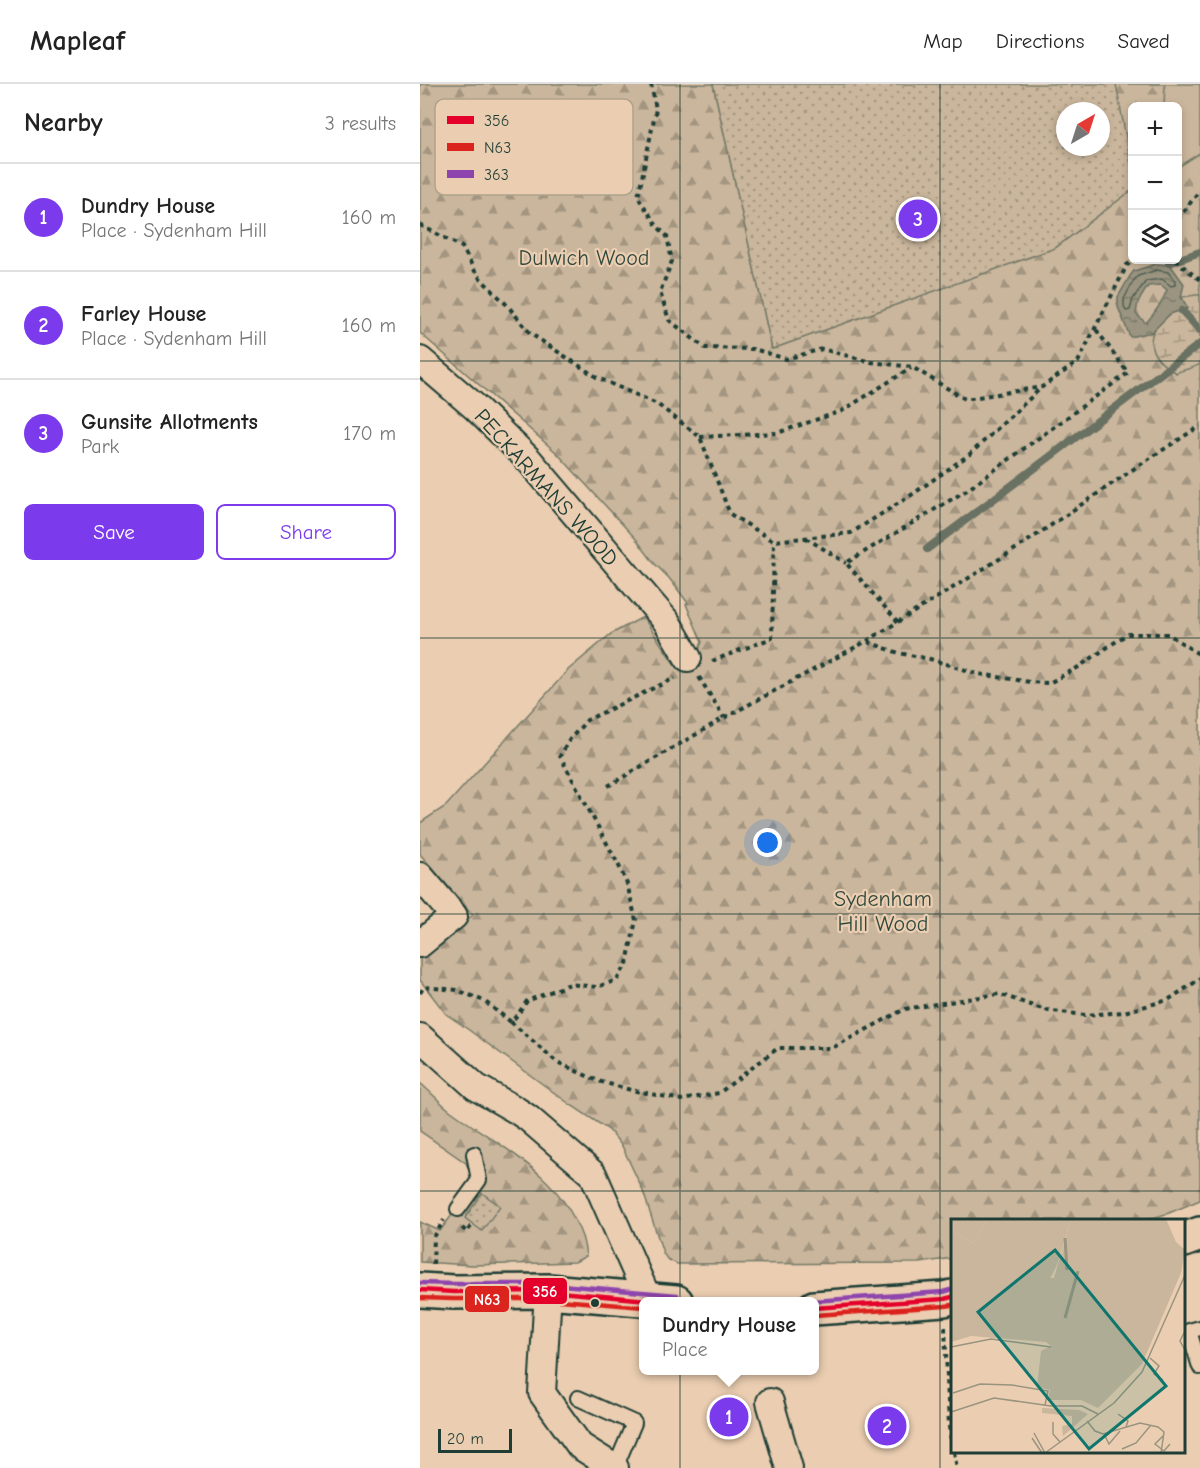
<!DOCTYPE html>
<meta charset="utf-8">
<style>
body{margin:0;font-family:"Comic Neue",sans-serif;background:#f2f2f2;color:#222}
.controls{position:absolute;right:18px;top:18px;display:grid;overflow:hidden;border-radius:9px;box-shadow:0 3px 9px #0003}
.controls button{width:54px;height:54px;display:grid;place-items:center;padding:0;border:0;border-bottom:2px solid #e0e0e0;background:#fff;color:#222;font:30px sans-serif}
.compass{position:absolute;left:636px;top:18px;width:54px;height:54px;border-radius:50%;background:#fff;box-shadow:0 3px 9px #0003;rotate:39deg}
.scale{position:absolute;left:18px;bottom:15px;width:74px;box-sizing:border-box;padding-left:6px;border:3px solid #1f3d34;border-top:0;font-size:16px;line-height:21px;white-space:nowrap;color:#1f3d34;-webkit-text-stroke:4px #ebceb1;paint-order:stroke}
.you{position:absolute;left:348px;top:759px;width:21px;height:21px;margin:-15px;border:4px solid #fff;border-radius:50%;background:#1a73e8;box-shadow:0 0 0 9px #1a73e833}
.badge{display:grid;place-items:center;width:39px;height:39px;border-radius:50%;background:#7c3aed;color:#fff;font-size:20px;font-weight:700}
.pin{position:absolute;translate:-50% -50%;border:3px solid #fff;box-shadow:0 2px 6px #0006}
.popup{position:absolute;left:219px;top:1213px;width:180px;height:78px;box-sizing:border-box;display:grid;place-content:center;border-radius:9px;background:#fff;filter:drop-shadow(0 2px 4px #0005);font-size:20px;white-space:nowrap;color:#767676}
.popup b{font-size:22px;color:#222}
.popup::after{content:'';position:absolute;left:50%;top:100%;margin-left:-12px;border:12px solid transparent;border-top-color:#fff}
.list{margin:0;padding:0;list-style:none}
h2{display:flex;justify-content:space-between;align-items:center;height:78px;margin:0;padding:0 24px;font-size:26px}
h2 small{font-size:20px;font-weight:400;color:#767676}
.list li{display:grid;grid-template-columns:39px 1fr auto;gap:18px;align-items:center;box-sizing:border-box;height:108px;padding:0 24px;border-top:2px solid #e0e0e0}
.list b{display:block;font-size:22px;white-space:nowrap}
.list p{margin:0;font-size:20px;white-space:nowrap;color:#767676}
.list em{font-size:20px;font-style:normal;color:#767676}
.actions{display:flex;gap:12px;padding:18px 24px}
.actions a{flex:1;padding:14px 0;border:2px solid #7c3aed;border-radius:9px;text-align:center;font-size:21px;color:#7c3aed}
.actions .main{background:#7c3aed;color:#fff}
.icon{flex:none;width:33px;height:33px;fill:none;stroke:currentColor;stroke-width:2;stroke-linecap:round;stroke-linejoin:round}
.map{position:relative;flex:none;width:780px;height:1384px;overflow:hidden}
header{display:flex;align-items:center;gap:36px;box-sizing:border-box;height:84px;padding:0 30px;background:#fff;border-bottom:2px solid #e0e0e0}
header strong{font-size:28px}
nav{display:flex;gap:33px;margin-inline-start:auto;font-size:21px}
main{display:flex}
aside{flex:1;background:#fff}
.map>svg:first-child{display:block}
</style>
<header>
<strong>Mapleaf</strong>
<nav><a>Map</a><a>Directions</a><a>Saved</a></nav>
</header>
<main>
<aside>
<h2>Nearby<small>3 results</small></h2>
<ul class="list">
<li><span class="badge">1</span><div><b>Dundry House</b><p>Place · Sydenham Hill</p></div><em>160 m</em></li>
<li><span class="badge">2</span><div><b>Farley House</b><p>Place · Sydenham Hill</p></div><em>160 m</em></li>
<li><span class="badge">3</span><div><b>Gunsite Allotments</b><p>Park</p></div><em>170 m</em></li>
</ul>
<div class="actions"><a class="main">Save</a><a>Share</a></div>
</aside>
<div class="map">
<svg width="780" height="1384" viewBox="0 0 780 1384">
<defs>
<pattern id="forest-firs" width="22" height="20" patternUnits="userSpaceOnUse" patternTransform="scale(1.5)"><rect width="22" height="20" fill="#cab69c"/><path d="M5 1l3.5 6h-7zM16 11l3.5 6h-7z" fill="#a39580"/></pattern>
<pattern id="wetland-marsh" width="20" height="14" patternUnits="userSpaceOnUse" patternTransform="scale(1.5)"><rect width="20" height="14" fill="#cab69c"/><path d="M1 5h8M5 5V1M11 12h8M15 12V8" fill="none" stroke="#a39580"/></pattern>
<pattern id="garden-dots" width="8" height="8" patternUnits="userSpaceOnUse" patternTransform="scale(1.5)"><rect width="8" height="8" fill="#cab69c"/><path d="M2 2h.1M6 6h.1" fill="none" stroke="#a39580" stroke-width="1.8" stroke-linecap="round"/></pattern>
<pattern id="water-ripples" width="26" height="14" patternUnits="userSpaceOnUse" patternTransform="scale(1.5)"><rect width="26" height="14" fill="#9a9480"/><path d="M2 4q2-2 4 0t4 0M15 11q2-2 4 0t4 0" fill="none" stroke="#7d7a6a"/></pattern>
</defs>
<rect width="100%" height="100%" fill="#ebceb1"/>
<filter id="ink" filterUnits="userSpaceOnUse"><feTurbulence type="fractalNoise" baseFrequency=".0167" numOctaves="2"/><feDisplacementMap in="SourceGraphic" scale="12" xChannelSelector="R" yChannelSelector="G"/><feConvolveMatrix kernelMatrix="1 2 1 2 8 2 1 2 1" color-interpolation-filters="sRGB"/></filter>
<g filter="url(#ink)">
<!-- grass -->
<path fill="#cab69c" stroke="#747a68" stroke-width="1.5" d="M 696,0 L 780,0 L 780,69 L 758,83 L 758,22 L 712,22 L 712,86 Z"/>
<!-- forest -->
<path fill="url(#forest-firs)" stroke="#747a68" stroke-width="1.5" d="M 0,0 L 293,0 L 352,265 L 635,164 L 712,106 L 712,176 L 758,176 L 758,83 L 780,69 L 780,1116 L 749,1129 L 726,1136 L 532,1136 L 532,1174 L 500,1179 L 257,1180 L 247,1175 L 243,1169 L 223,1107 L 202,1062 L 189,1046 L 151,1021 L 42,941 L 26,930 L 0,896 L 0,872 L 53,831 L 0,770 L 0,739 L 26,722 L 148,586 L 191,550 L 223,533 L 255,581 L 278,568 L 282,558 L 266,520 L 268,519 L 249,494 L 234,479 L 216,455 L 137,369 L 0,249 Z
M 683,0 L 745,0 L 744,22 L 712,22 L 712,48 L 691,59 Z
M 0,999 C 11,1008 20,1019 31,1027 C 80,1063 138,1088 161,1150 C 164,1157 165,1165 166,1172 L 155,1178 L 52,1181 L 0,1178 L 0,1138 L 20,1147 L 55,1100 L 46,1079 L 0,1047 Z"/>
<!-- wetland -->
<path fill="url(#wetland-marsh)" stroke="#747a68" stroke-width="1.5" d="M 776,211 L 780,211 L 780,280 C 773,285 764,285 756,289 C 728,273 721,251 749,231 C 754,227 761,227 767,225 L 762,213 Z"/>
<!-- garden -->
<path fill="url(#garden-dots)" stroke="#747a68" stroke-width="1.5" fill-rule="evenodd" d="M 293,0 L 696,0 L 712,86 L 712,106 L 635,164 L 352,265 ZM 645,27 L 681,27 L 681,63 L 645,63 Z
M 62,1109 L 80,1122 L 62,1147 L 45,1134 Z"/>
<!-- water -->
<path fill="url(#water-ripples)" stroke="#697162" stroke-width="1.5" fill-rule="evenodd" d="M 749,179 L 764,200 L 761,213 L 768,224 L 750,230 L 732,248 L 710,253 L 698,223 L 698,213 L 710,192 L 714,187 L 736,180 L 748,181 ZM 741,201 L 747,206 C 742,219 735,229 726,239 L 716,230 L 718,218 L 728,202 Z"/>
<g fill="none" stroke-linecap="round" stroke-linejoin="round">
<!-- shore -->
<path stroke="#506052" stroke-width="1.5" d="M 737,186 L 748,188 L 755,197 L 755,201 L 751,202 L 742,195 L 726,197 L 713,215 L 710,226 L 706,227 L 704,222 L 704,215 L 714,196 L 718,192 Z"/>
<!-- stream -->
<path stroke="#697162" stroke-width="8" d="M 749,179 L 780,168
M 762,227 L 780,246
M 507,465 L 780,260"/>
<!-- lane casing -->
<g stroke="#1f3d34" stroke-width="18">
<path id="lane" d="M 38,1125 L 59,1096 L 54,1070
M 780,1244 L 769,1247 L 780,1283
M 158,1314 L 214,1339 L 195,1384"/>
</g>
<!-- street casing -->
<g stroke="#1f3d34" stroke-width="30">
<path id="street" d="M 0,276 L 55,323 L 108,375 L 247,538 L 268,574
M 0,792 L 34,832 L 0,860
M 0,953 L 56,1003 L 96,1026 L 108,1034 L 173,1090 L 228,1215
M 128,1207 L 122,1309 L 160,1362 L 195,1384
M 350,1318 L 369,1384"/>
</g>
<!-- secondary casing -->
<g stroke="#1f3d34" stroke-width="38">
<path id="secondary" d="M 764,1156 L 780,1150
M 0,1206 L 34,1208 L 128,1207 L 256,1218
M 394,1224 L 524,1215 L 532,1213"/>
</g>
<!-- path -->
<path stroke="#1f3d34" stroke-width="4" stroke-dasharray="4.5 4.5" stroke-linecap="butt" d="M 231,0 L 236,25 L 218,113 L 237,142 L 247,152 L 252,177 L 240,208 L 249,236 L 285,264 L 334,265 L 366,275 L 402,265 L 451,278 L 492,283 L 545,315 L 622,303 L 658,278 L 707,181 L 714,176
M 758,135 L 780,106
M 0,141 L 42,163 L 57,191 L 87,221 L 111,250 L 178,294 L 237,320 L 280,353 L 310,430 L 354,457 L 431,449 L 490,412 L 550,370 L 622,303
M 755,176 L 780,196
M 280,353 L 357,349 L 422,327 L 491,284
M 386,454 L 426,479
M 478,538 L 426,479 L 547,406 L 708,289 L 675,244
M 448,558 L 479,569 L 510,575 L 559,590 L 610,598 L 629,599 L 657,584 L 707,550 L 748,550 L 780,571
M 292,577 L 352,554 L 354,457
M 279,593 L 304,634
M 188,702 L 304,634 L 447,557 L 602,461 L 718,382 L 780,342
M 0,909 L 4,903 L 37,906 L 64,917 L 91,938 L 98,930 L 107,917 L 150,900 L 177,903 L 197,896 L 207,879 L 216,836 L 207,800 L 199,782 L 140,672 L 150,655 L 167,636 L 255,594
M 91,938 L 137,978 L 178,997 L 211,1006 L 262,1016 L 299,1009 L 358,964 L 412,964 L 485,925 L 579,910 L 625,926 L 665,931 L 704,928 L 748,916 L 780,895
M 42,1144 L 47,1148 L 53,1139
M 13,1180 L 14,1153 L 24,1136
M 525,1243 L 529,1343 L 532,1362
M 534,1368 L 537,1384"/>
<!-- lane -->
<use href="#lane" stroke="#ebceb1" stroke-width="14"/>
<!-- street -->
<use href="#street" stroke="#ebceb1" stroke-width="26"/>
<!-- secondary -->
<use href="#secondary" stroke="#ebceb1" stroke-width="33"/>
<!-- bus-1 casing -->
<g stroke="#ebceb1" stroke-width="9">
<path id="bus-1" d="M 0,1206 L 34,1208 L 128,1207 L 250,1218
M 394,1224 L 524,1215 L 532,1213"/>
</g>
<!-- bus-2 casing -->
<g stroke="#ebceb1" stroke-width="9">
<path id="bus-2" d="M 0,1214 L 34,1215 L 128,1215 L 224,1223
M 395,1231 L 525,1222 L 532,1221"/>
</g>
<!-- bus-3 casing -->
<g stroke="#ebceb1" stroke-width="9">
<path id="bus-3" d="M 0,1199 L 34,1200 L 129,1200 L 257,1211
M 393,1217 L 523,1208 L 530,1206"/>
</g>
<!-- bus-1 -->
<use href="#bus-1" stroke="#e4002b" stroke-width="4.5"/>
<!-- bus-2 -->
<use href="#bus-2" stroke="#dc241f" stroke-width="4.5"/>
<!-- bus-3 -->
<use href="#bus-3" stroke="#8e44ad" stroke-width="4.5"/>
</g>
</g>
<!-- grid -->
<path fill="none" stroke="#1f3d34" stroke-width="1.5" stroke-opacity="0.55" d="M 260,0 L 260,1384M 520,0 L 520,1384M 0,277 L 780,277M 0,554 L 780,554M 0,830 L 780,830M 0,1107 L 780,1107"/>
<!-- markers -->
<circle fill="#1f3d34" stroke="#ebceb1" stroke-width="2" cx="175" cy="1219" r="5"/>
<g text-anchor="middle" stroke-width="4.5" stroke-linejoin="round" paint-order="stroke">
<!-- park labels -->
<g font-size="22" fill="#30493e" stroke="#ebceb1">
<text x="164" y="181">Dulwich Wood</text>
<text x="463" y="822">Sydenham<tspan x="463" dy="25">Hill Wood</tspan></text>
</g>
<!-- street labels -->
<g font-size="22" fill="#1f3d34" stroke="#ebceb1">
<text transform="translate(127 403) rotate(48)" y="8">PECKARMANS WOOD</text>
</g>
</g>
<!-- overview -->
<g transform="translate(531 1135)">
<rect width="234" height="234" fill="#ebceb1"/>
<path d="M 54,0 L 120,0 L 106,46 L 80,24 Z" fill="#cab69c"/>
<path d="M 54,0 L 62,0 L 79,23 L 101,33 L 100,44 ZM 84,0 L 106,0 L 97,13 L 88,11 ZM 120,0 L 215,0 L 225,23 L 234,31 L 230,54 L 191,145 L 147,189 L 130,181 L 97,181 L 99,171 L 86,168 L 90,132 L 100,127 L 95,123 L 20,117 L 0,123 L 0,59 L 103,59 ZM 91,189 L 128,191 L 137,195 L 112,217 L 111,207 L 121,205 L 121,197 L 91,194 Z" fill="#cab69c"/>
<path d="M 0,0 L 36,0 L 22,24 L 0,11 Z" fill="#cab69c"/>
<path d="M 36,0 L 54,0 L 106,46 L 83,91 L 44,60 L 0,59 L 0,11 L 22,24 Z" fill="#cab69c"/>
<path fill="none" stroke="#9a9480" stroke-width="3" d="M 114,19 L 116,51M 114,99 L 127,52"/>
<path fill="none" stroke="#99947f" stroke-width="1.5" d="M 234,112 L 229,122 L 234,131M 0,128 L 40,120 L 100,128M 199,139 L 208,147 L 203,155 L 212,161M 2,174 L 29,165 L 61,166 L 97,172 L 94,186M 0,193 L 43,179 L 100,187 L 131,187 L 147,195M 167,195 L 177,202 L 175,208M 136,202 L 144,212 L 152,215 L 189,204 L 207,208 L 213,213 L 210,234M 102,203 L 102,215 L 109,223M 83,214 L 94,234M 153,215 L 158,225 L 169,212M 213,216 L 204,225 L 213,232 L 219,225M 81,219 L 91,234M 171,230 L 185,224 L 200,206M 94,234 L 163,184 L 191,153 L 234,56"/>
<path fill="#0f766e" fill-opacity="0.15" stroke="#0f766e" stroke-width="3" d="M 104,31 L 215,167 L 138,230 L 27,93 Z"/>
<rect width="234" height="234" fill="none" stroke="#1f3d34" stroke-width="3"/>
</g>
<!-- legend -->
<rect x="15" y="15" width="198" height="96" rx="9" fill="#ebceb1" stroke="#aea28c" stroke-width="1.5"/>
<rect x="27" y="32" width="27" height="8" fill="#e4002b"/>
<rect x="27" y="59" width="27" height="8" fill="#dc241f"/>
<rect x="27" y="86" width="27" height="8" fill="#8e44ad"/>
<g font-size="16" fill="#1f3d34">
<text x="64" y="42">356</text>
<text x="64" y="69">N63</text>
<text x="64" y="96">363</text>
</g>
<g stroke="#ebceb1" stroke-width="2">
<rect x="102" y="1193" width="46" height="28" rx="6" fill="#e4002b"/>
<rect x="44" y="1201" width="46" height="28" rx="6" fill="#dc241f"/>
</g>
<g font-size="16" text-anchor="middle" font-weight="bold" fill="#fff">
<text x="125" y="1213">356</text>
<text x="67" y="1221">N63</text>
</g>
</svg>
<div class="controls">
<button>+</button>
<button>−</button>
<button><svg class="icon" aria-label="layers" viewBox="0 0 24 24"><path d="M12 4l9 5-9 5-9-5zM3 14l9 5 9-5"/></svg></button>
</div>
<svg class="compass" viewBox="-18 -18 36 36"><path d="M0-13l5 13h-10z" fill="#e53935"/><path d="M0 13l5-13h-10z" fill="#767676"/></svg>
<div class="scale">20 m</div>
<div class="you"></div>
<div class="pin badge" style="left:309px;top:1333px">1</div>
<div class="popup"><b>Dundry House</b>Place</div>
<div class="pin badge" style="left:467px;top:1342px">2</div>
<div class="pin badge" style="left:498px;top:135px">3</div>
</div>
</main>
